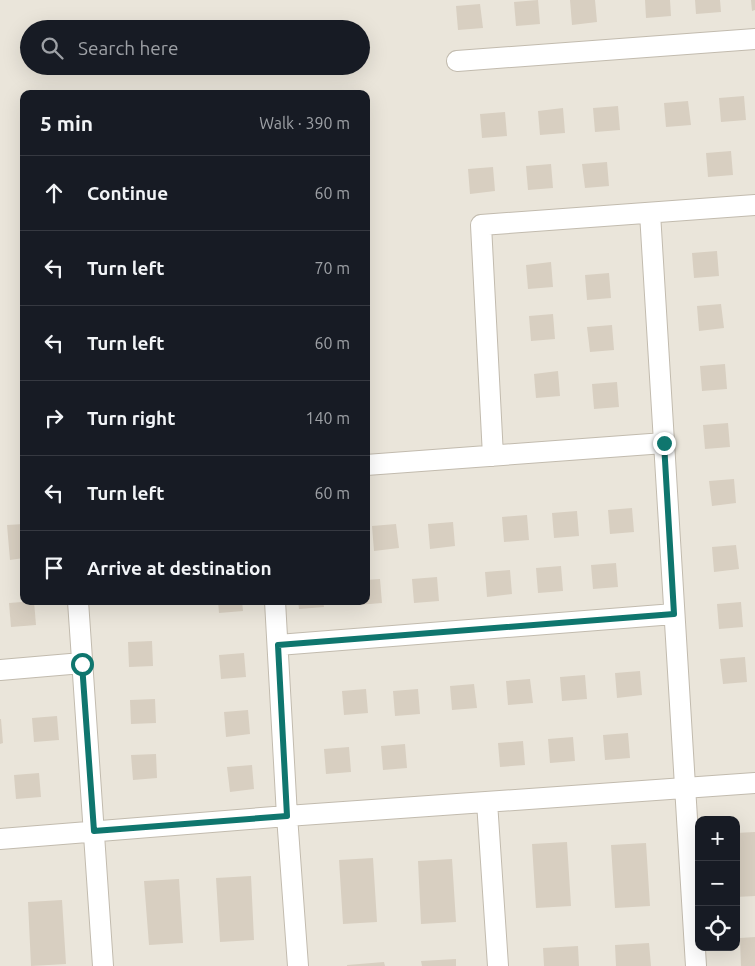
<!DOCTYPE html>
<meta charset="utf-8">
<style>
body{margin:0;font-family:Ubuntu,sans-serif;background:#242831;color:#f1f3f6}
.controls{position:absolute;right:15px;bottom:15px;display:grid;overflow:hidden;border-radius:10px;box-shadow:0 5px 20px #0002}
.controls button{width:45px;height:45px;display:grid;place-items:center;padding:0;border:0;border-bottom:1px solid #363941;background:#171b24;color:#f1f3f6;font:25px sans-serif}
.stop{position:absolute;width:15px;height:15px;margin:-11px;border:4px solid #0f766e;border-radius:50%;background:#fff}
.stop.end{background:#0f766e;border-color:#fff;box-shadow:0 1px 5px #0008}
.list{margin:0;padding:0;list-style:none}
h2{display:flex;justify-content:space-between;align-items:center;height:65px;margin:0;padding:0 20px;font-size:21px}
h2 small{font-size:16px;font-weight:400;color:#9ea1a6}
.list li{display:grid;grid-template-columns:32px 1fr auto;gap:15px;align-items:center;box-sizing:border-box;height:75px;padding:0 20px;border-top:1px solid #363941}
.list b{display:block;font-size:19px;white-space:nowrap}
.list em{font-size:16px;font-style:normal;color:#9ea1a6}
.icon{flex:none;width:28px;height:28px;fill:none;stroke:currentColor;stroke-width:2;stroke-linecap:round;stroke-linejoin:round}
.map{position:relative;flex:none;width:755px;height:966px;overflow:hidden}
.search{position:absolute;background:#171b24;box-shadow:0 5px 20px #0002;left:20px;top:20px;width:350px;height:55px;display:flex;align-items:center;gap:12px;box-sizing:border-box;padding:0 18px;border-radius:28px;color:#9ea1a6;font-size:19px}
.panel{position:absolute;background:#171b24;box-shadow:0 5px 20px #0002;left:20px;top:90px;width:350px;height:515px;border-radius:10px}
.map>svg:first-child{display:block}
</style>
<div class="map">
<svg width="755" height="966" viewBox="0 0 755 966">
<rect width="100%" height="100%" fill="#f6f3ec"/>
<!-- residential -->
<path fill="#eae5da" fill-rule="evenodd" d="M 0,0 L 755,0 L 755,966 L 0,966 ZM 29,29 L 361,29 L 361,66 L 29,66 ZM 24,94 L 366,94 L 366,601 L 24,601 ZM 699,820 L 736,820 L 736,947 L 699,947 Z"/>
<!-- building -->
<path fill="#d8cfc1" d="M 538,0 L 540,24 L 516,26 L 514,2 Z
M 570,0 L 595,0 L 597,22 L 572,25 Z
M 645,0 L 670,0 L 671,16 L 646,18 Z
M 695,0 L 720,0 L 721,12 L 696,14 Z
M 751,0 L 755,0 L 755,10 L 752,11 Z
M 480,4 L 483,28 L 458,30 L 456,6 Z
M 744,96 L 746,120 L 721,122 L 719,98 Z
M 688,101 L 691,125 L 666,127 L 664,103 Z
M 618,106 L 620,130 L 595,132 L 593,108 Z
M 563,108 L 565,133 L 540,135 L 538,111 Z
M 505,112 L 507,136 L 482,138 L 480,114 Z
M 731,151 L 733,175 L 708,177 L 706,153 Z
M 607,162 L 609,186 L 585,188 L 582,164 Z
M 551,164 L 553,188 L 528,190 L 526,166 Z
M 493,167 L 495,191 L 470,194 L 468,169 Z
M 717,251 L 719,276 L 694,278 L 692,253 Z
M 551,262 L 553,287 L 528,289 L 526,265 Z
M 609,273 L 611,298 L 587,300 L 585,275 Z
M 721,304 L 724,328 L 699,331 L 697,306 Z
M 553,314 L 555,339 L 531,341 L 529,316 Z
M 612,325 L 614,350 L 590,352 L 587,327 Z
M 725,364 L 727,389 L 702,391 L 700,366 Z
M 558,371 L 560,396 L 536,398 L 534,374 Z
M 617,382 L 619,407 L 594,409 L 592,384 Z
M 728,423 L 730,447 L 705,449 L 703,425 Z
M 734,479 L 736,503 L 712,506 L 709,481 Z
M 632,508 L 634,532 L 610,534 L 608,510 Z
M 577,511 L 579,536 L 554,538 L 552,513 Z
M 527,515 L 529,540 L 504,542 L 502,517 Z
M 453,522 L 455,546 L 430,549 L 428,524 Z
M 24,524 L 24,558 L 10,560 L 7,525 Z
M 396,524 L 399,548 L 374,551 L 372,526 Z
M 736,545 L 739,569 L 714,572 L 712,547 Z
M 616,563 L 618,587 L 593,589 L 591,565 Z
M 561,566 L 563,591 L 538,593 L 536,568 Z
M 510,570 L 512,594 L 487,597 L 485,572 Z
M 437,577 L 439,601 L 414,603 L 412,579 Z
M 380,579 L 382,603 L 357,605 L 357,601 L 366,601 L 366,580 Z
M 34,601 L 36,625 L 11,627 L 9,603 Z
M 218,601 L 242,601 L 243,611 L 219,613 Z
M 298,601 L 323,601 L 324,607 L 299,609 Z
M 741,602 L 743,627 L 719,629 L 717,604 Z
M 152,641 L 153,666 L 129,667 L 128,642 Z
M 244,653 L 246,677 L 221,679 L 219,655 Z
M 745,657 L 747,682 L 723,684 L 720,659 Z
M 640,671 L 642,695 L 617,698 L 615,673 Z
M 585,675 L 587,699 L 562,701 L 560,677 Z
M 530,679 L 533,703 L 508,705 L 506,681 Z
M 474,684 L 477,708 L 452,710 L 450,686 Z
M 366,689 L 368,713 L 344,715 L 342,691 Z
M 418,689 L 420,714 L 395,716 L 393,691 Z
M 155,699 L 156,723 L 131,724 L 130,700 Z
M 248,710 L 250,734 L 226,737 L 224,712 Z
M 57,716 L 59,740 L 34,742 L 32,718 Z
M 0,719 L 1,719 L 3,743 L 0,744 Z
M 628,733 L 630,758 L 605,760 L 603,735 Z
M 573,737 L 575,761 L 550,763 L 548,739 Z
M 523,741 L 525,765 L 500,767 L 498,743 Z
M 405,744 L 407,768 L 383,770 L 381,746 Z
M 349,747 L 351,772 L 326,774 L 324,749 Z
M 156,754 L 157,778 L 133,780 L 131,755 Z
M 252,765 L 254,789 L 230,792 L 227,767 Z
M 39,773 L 41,797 L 16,799 L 14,775 Z
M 755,832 L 755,896 L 736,897 L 736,833 Z
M 567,842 L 571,906 L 536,908 L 532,844 Z
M 646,843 L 650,906 L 615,908 L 611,845 Z
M 373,858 L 377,922 L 343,924 L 339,860 Z
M 452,859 L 456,922 L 421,924 L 418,861 Z
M 251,876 L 254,940 L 220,942 L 216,878 Z
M 179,879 L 183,943 L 149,945 L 144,881 Z
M 62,900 L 66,964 L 31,966 L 28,902 Z
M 755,937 L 755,966 L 741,966 L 740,938 Z
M 649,943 L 651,966 L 616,966 L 615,945 Z
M 578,946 L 579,966 L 544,966 L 543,948 Z
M 456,959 L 456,966 L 422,966 L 421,961 Z
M 384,962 L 385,966 L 347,966 L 347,965 Z"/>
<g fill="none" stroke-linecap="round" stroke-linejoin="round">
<!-- street casing -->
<g stroke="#c2bbae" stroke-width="22">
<path id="street" d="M 457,61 L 755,39
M 650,213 L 696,966
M 493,456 L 481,225 L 755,205
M 366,465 L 664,443
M 78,601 L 103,966
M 275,601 L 287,816 L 298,966
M 278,645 L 674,614
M 0,670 L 82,663
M 487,802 L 498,966
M 0,839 L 287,816 L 755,783"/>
</g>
<!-- street -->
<use href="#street" stroke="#fff" stroke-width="20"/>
</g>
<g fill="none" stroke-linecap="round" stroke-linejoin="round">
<!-- route -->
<path stroke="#0f766e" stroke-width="6" d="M 82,664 L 94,831 L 287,816 L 278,645 L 674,614 L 664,443"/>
</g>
</svg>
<div class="controls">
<button>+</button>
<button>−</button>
<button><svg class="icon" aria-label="locate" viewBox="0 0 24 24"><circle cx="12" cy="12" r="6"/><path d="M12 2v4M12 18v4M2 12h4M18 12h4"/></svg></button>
</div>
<div class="stop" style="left:82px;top:664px"></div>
<div class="stop end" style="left:664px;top:443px"></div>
<div class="search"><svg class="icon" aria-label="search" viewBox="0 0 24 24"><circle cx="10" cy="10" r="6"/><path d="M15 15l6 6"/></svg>Search here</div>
<section class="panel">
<h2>5 min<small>Walk · 390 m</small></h2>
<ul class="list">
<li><svg class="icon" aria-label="ahead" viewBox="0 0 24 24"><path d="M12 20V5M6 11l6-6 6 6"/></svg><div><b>Continue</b></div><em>60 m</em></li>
<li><svg class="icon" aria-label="left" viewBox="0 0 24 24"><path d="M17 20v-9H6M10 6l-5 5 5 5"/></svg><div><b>Turn left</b></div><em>70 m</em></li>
<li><svg class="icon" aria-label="left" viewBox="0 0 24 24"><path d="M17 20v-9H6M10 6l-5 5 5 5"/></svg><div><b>Turn left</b></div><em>60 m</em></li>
<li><svg class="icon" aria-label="right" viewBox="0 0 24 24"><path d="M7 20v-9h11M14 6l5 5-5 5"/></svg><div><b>Turn right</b></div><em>140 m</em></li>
<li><svg class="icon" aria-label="left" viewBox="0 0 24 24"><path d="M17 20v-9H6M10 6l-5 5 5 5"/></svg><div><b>Turn left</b></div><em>60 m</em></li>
<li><svg class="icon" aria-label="arrive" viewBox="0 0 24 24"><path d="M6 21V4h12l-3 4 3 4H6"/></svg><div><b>Arrive at destination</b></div></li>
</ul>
</section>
</div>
